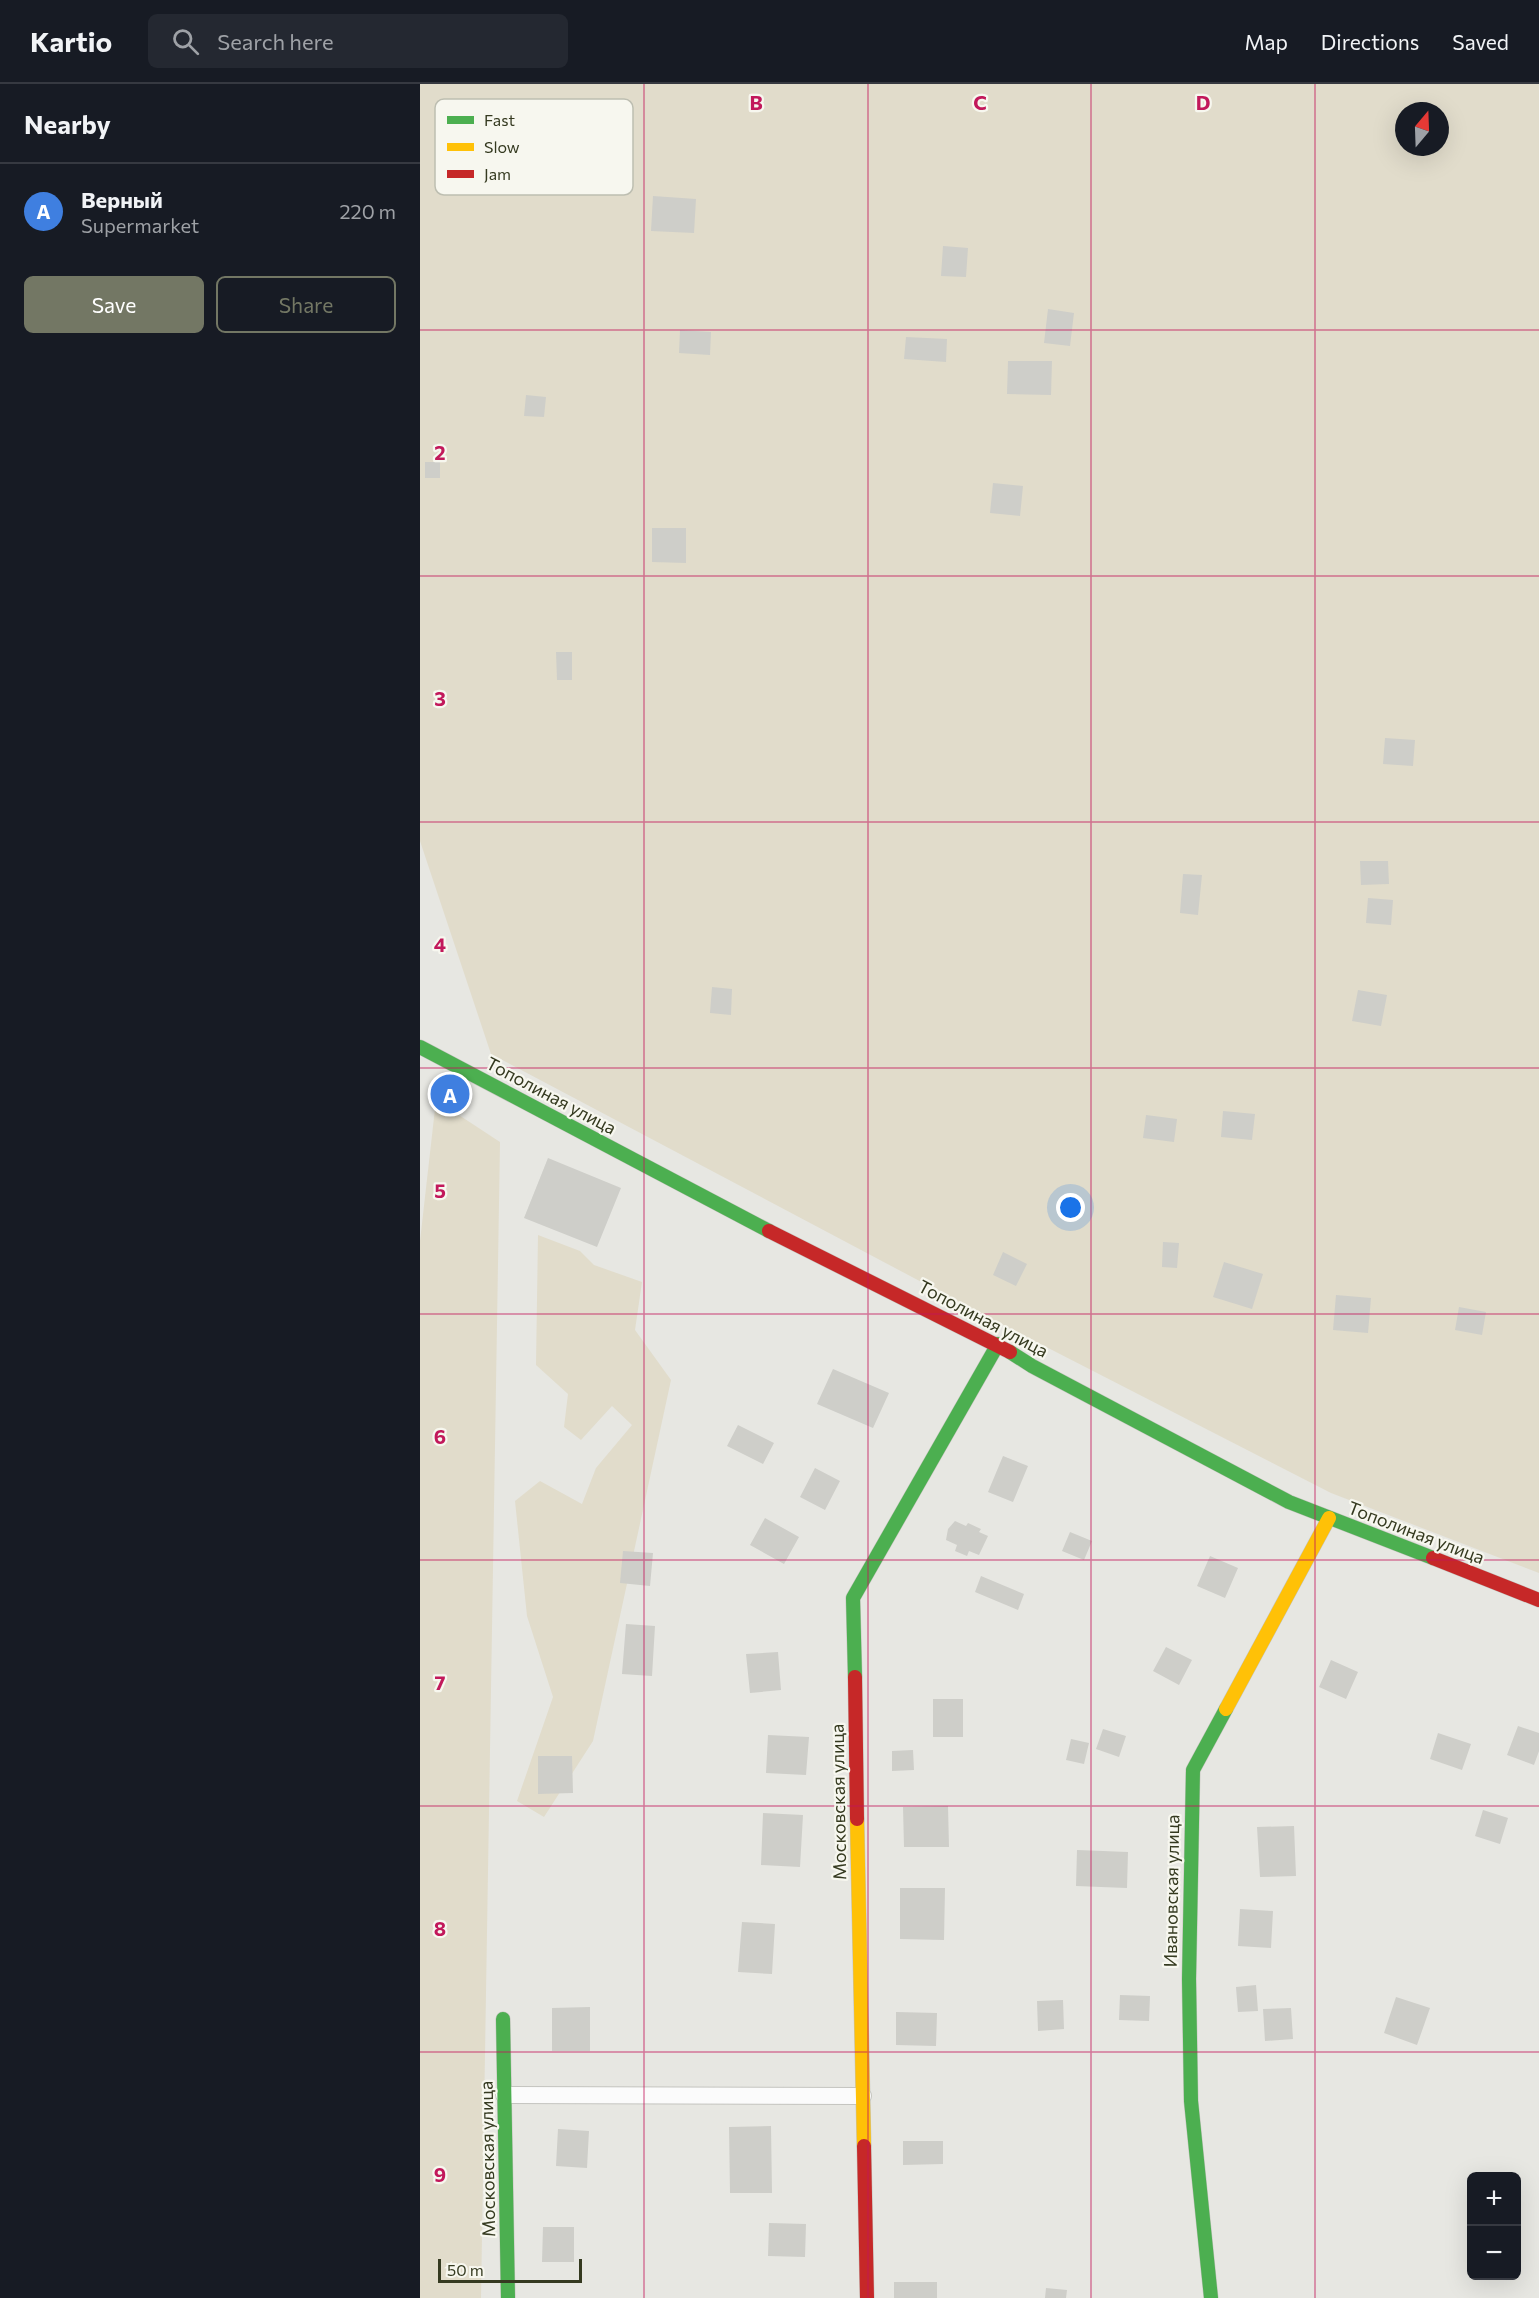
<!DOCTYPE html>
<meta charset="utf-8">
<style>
body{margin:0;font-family:Commissioner,sans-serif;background:#242831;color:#f1f3f6}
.controls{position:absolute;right:18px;bottom:18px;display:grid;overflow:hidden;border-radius:9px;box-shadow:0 6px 24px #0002}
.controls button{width:54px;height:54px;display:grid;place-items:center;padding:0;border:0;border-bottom:2px solid #363941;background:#171b24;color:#f1f3f6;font:30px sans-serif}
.compass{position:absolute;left:975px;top:18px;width:54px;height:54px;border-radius:50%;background:#171b24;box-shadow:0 6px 24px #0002;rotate:19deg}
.scale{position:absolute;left:18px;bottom:15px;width:144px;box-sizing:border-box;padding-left:6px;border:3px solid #353a20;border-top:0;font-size:16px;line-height:21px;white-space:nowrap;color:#353a20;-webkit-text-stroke:4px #f7f7ef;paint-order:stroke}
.you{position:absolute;left:651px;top:1124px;width:21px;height:21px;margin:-15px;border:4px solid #fff;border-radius:50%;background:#1a73e8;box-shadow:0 0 0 9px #1a73e833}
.badge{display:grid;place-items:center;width:39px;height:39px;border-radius:50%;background:#737764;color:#fff;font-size:20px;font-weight:700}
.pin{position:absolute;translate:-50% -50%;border:3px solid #fff;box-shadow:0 2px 6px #0006}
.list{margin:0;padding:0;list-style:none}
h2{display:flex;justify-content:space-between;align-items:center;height:78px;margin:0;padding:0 24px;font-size:26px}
h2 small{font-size:20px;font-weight:400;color:#9ea1a6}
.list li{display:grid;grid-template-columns:39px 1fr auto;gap:18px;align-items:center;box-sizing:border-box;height:96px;padding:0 24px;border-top:2px solid #363941}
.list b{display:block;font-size:22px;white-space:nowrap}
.list p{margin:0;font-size:20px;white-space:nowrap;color:#9ea1a6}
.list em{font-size:20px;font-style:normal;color:#9ea1a6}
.actions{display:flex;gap:12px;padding:18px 24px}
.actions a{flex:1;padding:14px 0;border:2px solid #737764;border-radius:9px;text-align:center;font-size:21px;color:#737764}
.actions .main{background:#737764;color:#fff}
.icon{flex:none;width:33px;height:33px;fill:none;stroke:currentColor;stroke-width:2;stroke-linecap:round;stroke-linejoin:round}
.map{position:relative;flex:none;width:1119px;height:2214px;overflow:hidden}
header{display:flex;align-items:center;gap:36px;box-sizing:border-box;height:84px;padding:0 30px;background:#171b24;border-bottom:2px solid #363941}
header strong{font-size:28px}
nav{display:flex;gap:33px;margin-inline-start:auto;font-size:21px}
.search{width:420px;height:54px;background:#242831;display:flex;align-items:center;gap:15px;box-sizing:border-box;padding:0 21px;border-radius:9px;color:#9ea1a6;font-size:22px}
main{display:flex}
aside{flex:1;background:#171b24}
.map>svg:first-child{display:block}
</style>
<header>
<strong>Kartio</strong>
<div class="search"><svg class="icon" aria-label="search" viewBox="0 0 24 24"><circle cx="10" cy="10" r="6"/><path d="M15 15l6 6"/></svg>Search here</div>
<nav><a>Map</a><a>Directions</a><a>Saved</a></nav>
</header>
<main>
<aside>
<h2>Nearby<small></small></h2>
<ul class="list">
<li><span class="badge" style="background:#3f7fe0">A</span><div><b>Верный</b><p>Supermarket</p></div><em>220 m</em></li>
</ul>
<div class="actions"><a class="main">Save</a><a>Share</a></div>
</aside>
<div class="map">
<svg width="1119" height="2214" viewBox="0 0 1119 2214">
<rect width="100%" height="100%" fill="#e7e7e2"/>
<!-- green -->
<path fill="#e1dccb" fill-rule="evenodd" d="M 0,0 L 1119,0 L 1119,1489 L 911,1409 L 560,1229 L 71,970 L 0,757 ZM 984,27 L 1020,27 L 1020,63 L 984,63 Z
M 16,1016 L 80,1058 L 61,2214 L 0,2214 L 0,1157 Z
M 118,1151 L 160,1167 L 174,1181 L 222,1198 L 215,1246 L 251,1296 L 173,1657 L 124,1733 L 97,1717 L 133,1613 L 107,1532 L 95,1417 L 120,1397 L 162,1420 L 176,1384 L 212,1341 L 192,1322 L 161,1356 L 144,1343 L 148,1310 L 116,1281 Z"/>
<!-- building -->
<path fill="#cecec9" d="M 233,112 L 276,115 L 274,149 L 231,147 Z
M 523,162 L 548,164 L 546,193 L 521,192 Z
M 628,225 L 654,229 L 650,262 L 624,259 Z
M 260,246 L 291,248 L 290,271 L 259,269 Z
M 486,253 L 527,255 L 526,278 L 484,275 Z
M 588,277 L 632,277 L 631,311 L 587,310 Z
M 106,311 L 126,313 L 124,333 L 104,332 Z
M 5,378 L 20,378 L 20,394 L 5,394 Z
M 573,399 L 603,402 L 600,432 L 570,429 Z
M 232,444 L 266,444 L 266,479 L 232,478 Z
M 136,568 L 152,568 L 152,596 L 137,596 Z
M 965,654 L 995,656 L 993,682 L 963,680 Z
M 940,777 L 968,777 L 969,800 L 941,801 Z
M 763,790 L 782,791 L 778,831 L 760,829 Z
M 948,814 L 973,816 L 971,841 L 946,839 Z
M 292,903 L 312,905 L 311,931 L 290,929 Z
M 938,906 L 967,911 L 961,942 L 932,937 Z
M 803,1027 L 835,1030 L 832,1056 L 801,1053 Z
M 726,1031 L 757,1035 L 754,1058 L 723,1054 Z
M 128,1074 L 201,1104 L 177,1163 L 104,1134 Z
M 743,1158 L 759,1159 L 757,1184 L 742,1183 Z
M 583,1168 L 607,1180 L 596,1202 L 573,1191 Z
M 804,1178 L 843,1190 L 832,1225 L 793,1213 Z
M 916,1211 L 951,1214 L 948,1249 L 913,1246 Z
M 1039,1223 L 1066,1228 L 1062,1251 L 1035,1246 Z
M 413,1285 L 469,1309 L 453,1344 L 397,1320 Z
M 318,1341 L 354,1359 L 343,1380 L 307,1362 Z
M 583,1372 L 608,1382 L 593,1418 L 568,1408 Z
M 395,1384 L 420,1397 L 405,1426 L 380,1413 Z
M 345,1434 L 379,1453 L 364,1480 L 330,1461 Z
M 535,1437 L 546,1442 L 548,1439 L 561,1445 L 559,1448 L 568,1452 L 559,1471 L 549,1467 L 547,1472 L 535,1467 L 537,1461 L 526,1456 L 528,1445 Z
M 650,1448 L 672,1457 L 664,1476 L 642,1467 Z
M 203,1467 L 233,1469 L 230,1502 L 200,1499 Z
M 790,1472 L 818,1484 L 805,1514 L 777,1502 Z
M 561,1492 L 604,1510 L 598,1526 L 555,1508 Z
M 206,1540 L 235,1542 L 232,1592 L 202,1590 Z
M 746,1563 L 772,1576 L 759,1601 L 733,1587 Z
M 358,1568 L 361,1606 L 330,1609 L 326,1570 Z
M 911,1576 L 938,1588 L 926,1615 L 899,1603 Z
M 513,1615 L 543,1615 L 543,1653 L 513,1653 Z
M 1098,1642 L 1119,1649 L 1119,1667 L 1114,1681 L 1087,1671 Z
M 683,1645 L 706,1652 L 699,1673 L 676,1665 Z
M 1018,1649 L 1051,1660 L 1042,1686 L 1010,1675 Z
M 348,1651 L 389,1653 L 386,1691 L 346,1689 Z
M 651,1655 L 669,1659 L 664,1680 L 646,1676 Z
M 493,1666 L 494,1686 L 472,1687 L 472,1667 Z
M 118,1672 L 152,1672 L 153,1709 L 118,1710 Z
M 528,1722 L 529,1763 L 484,1763 L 483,1723 Z
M 1063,1726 L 1088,1734 L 1080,1760 L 1055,1752 Z
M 343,1729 L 383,1731 L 380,1783 L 341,1781 Z
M 874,1742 L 876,1792 L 840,1793 L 837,1743 Z
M 657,1766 L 708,1768 L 707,1804 L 656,1802 Z
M 480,1804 L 525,1804 L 524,1856 L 480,1855 Z
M 820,1825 L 853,1827 L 851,1864 L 818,1862 Z
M 322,1838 L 355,1840 L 352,1890 L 318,1888 Z
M 836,1901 L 838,1927 L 818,1928 L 816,1903 Z
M 700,1911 L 730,1912 L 729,1937 L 699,1936 Z
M 976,1913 L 1010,1924 L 997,1961 L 964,1949 Z
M 643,1916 L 644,1945 L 618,1947 L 617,1917 Z
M 170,1923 L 170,1967 L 132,1967 L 132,1924 Z
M 871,1924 L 873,1955 L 845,1957 L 843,1925 Z
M 476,1928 L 517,1929 L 516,1962 L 476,1961 Z
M 351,2042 L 352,2109 L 310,2109 L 309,2043 Z
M 138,2045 L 169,2047 L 167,2084 L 136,2082 Z
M 483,2057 L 523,2057 L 523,2080 L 483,2081 Z
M 349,2139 L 386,2140 L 385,2173 L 348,2172 Z
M 123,2143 L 154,2143 L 154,2178 L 122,2178 Z
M 474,2198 L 517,2198 L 517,2214 L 474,2214 Z
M 626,2204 L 647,2206 L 646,2214 L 625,2214 Z"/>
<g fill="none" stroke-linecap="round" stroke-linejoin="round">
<!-- street casing -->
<g stroke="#c4c4bf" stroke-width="18">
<path id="street" d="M 84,2011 L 443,2012"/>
</g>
<!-- fast casing -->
<g stroke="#c4c4be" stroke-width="15">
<path id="fast" d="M 0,963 L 349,1147
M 590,1268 L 612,1282 L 869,1418 L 1013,1474
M 435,1593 L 433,1514 L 578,1260
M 83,1935 L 88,2214
M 791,2214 L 771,2017 L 769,1895 L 773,1686 L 806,1625"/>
</g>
<!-- slow casing -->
<g stroke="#c4c4be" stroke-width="15">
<path id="slow" d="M 806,1625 L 909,1434
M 437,1735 L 444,2062"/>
</g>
<!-- jam casing -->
<g stroke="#c4c4be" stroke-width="15">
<path id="jam" d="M 349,1147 L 590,1268
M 1013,1474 L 1119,1516
M 435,1593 L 437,1735
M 444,2062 L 447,2214"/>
</g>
<!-- street -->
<use href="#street" stroke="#fbfbfb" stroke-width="16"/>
<!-- fast -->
<use href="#fast" stroke="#4caf50" stroke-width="14"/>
<!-- slow -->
<use href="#slow" stroke="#ffc107" stroke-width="14"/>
<!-- jam -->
<use href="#jam" stroke="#c62828" stroke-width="14"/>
</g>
<!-- grid -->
<path fill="none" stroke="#c2185b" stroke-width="1.5" stroke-opacity="0.55" d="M 224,0 L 224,2214M 448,0 L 448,2214M 671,0 L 671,2214M 895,0 L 895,2214M 0,246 L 1119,246M 0,492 L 1119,492M 0,738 L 1119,738M 0,984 L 1119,984M 0,1230 L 1119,1230M 0,1476 L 1119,1476M 0,1722 L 1119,1722M 0,1968 L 1119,1968"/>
<g text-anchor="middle" stroke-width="4.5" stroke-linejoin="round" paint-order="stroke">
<!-- street labels -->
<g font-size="18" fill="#353a20" stroke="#f7f7ef">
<text transform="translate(131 1012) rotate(28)" y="6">Тополиная улица</text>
<text transform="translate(563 1235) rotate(28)" y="6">Тополиная улица</text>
<text transform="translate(996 1449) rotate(21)" y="6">Тополиная улица</text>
<text transform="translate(419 1718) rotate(-91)" y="6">Московская улица</text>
<text transform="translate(752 1807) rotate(-89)" y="6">Ивановская улица</text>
<text transform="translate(68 2075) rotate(-91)" y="6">Московская улица</text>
</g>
</g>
<!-- legend -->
<rect x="15" y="15" width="198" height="96" rx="9" fill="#f7f7ef" stroke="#bdbeb1" stroke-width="1.5"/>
<rect x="27" y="32" width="27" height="8" fill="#4caf50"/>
<rect x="27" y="59" width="27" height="8" fill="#ffc107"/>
<rect x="27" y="86" width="27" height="8" fill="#c62828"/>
<g font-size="16" fill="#353a20">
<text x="64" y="42">Fast</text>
<text x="64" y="69">Slow</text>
<text x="64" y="96">Jam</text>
</g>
<g font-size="20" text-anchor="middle" font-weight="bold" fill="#c2185b" stroke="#f7f7ef" stroke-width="4.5" stroke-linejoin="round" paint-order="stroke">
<text x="336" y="26">B</text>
<text x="560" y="26">C</text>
<text x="783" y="26">D</text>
<text x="20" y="376">2</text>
<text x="20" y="622">3</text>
<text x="20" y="868">4</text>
<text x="20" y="1114">5</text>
<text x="20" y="1360">6</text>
<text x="20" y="1606">7</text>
<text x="20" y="1852">8</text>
<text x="20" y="2098">9</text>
</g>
</svg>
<div class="controls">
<button>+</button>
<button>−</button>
</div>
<svg class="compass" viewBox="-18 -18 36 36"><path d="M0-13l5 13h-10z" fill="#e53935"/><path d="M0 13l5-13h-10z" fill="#9ea1a6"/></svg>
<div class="scale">50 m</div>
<div class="you"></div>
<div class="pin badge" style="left:30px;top:1010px;background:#3f7fe0">A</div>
</div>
</main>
